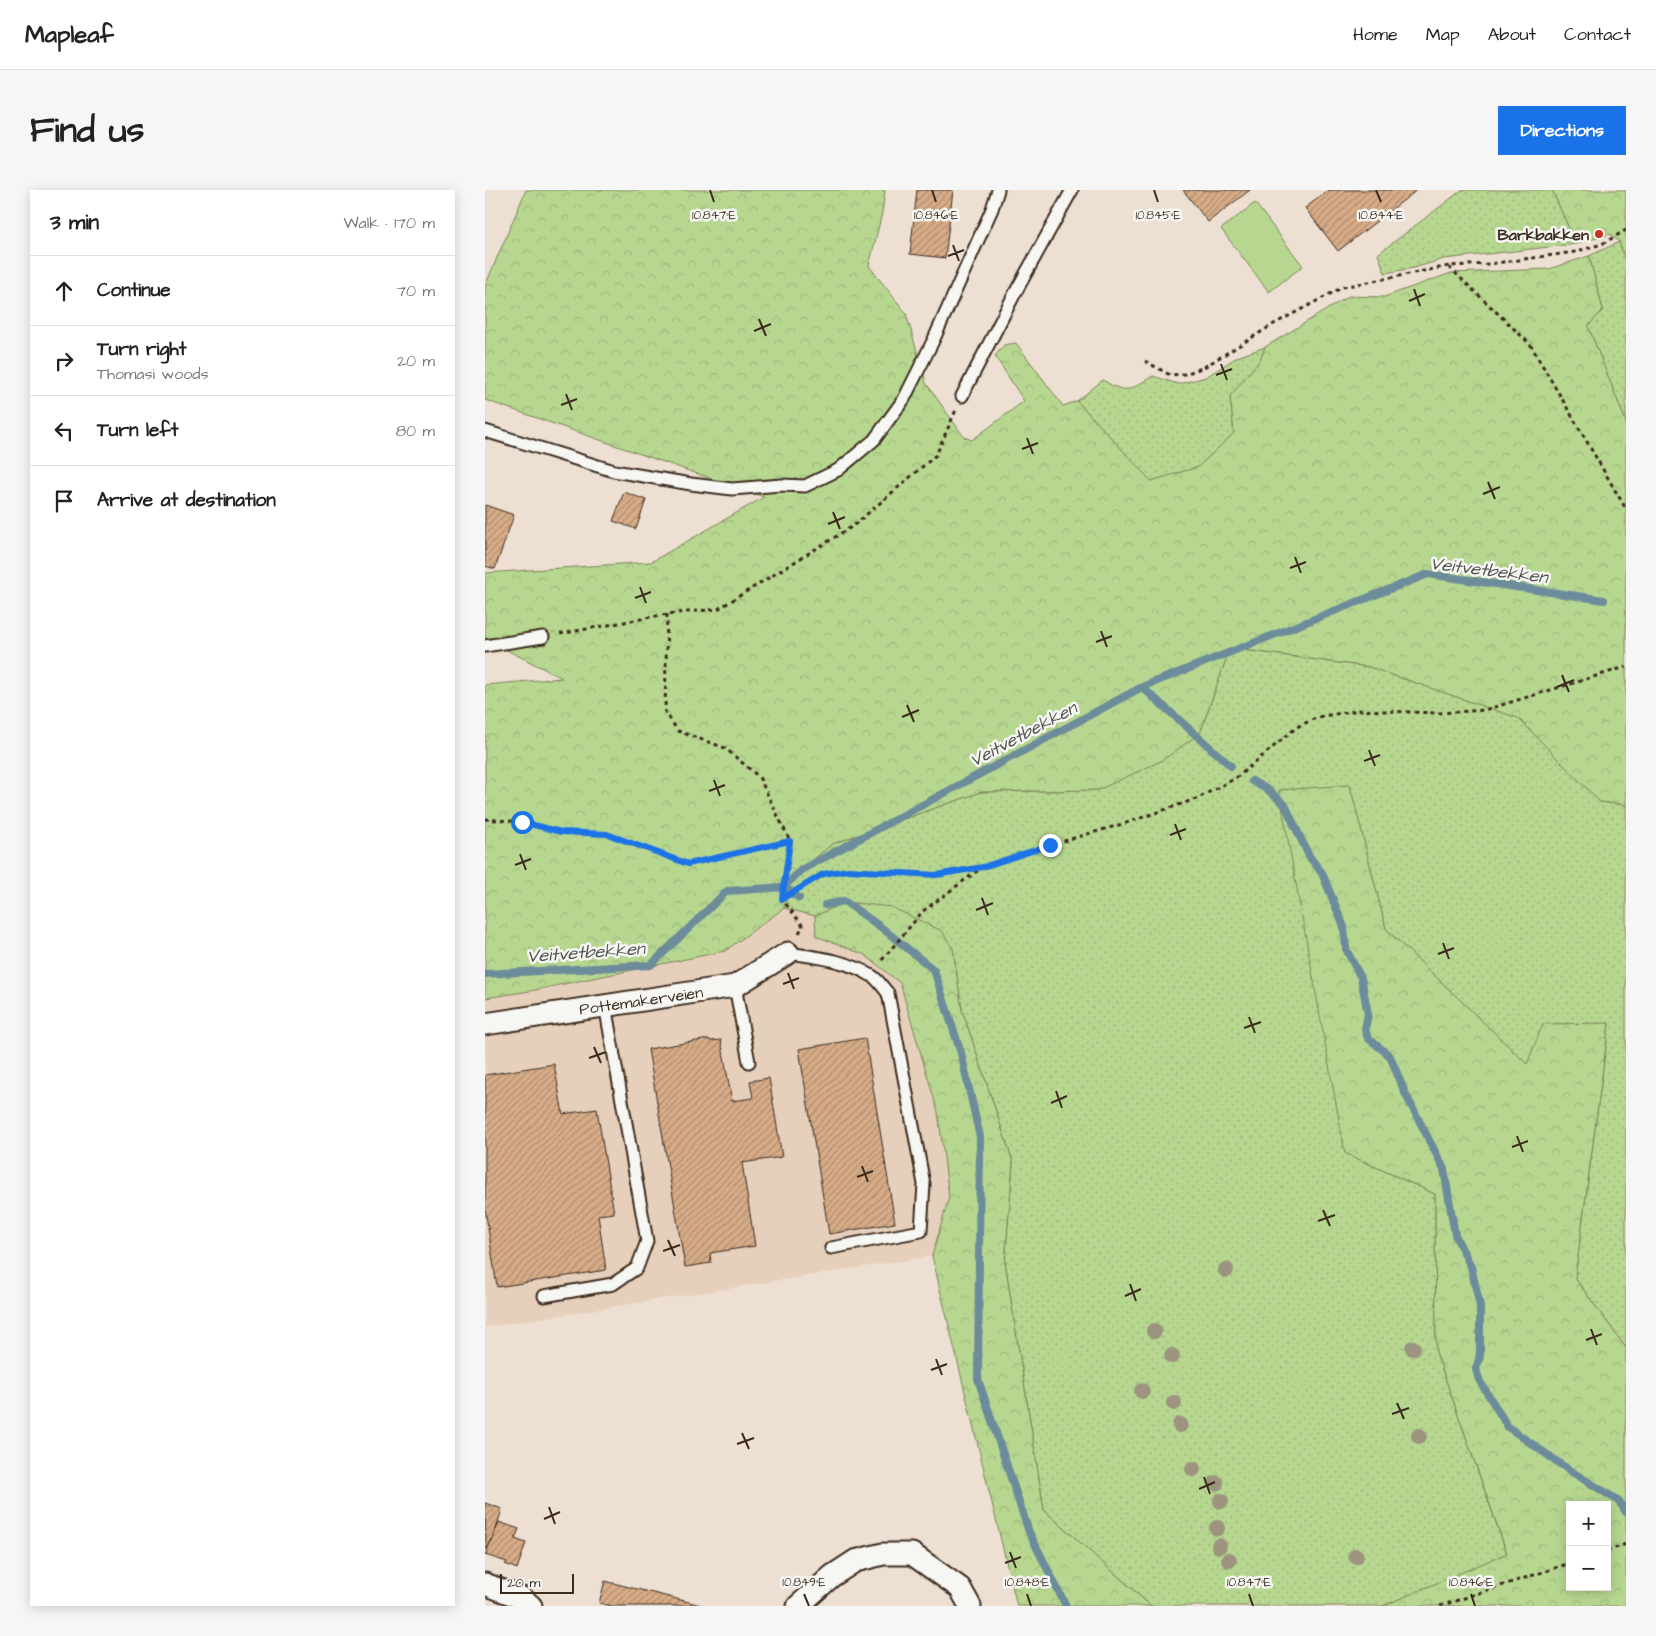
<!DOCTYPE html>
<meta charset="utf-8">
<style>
body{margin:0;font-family:"Architects Daughter",sans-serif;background:#f6f6f6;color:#222}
.controls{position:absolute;right:15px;bottom:15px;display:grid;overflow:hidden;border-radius:0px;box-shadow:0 2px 12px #0003}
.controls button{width:45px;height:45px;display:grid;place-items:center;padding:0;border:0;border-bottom:1px solid #e0e0e0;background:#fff;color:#222;font:25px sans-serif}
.scale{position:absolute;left:15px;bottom:12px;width:74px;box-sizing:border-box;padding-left:5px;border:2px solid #3b2a1e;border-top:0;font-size:14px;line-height:18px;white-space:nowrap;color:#3b2a1e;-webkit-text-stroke:4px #f6f6f2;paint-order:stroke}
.stop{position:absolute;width:15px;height:15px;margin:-11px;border:4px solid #1a73e8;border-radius:50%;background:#fff}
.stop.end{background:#1a73e8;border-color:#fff;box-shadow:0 1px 5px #0008}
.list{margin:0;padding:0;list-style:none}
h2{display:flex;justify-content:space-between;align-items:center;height:65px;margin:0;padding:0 20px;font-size:21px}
h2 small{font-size:16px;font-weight:400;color:#767676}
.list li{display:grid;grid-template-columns:32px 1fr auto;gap:15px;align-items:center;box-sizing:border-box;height:70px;padding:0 20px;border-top:1px solid #e0e0e0}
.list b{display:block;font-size:19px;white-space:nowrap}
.list p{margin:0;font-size:16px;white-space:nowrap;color:#767676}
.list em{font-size:16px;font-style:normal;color:#767676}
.icon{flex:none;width:28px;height:28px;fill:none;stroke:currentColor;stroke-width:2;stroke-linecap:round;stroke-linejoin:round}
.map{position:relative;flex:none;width:1141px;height:1416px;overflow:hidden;border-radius:0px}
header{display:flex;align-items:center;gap:30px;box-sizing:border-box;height:70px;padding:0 25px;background:#fff;border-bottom:1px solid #e0e0e0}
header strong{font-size:24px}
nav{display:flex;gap:28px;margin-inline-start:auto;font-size:18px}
.intro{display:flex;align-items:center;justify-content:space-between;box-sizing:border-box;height:120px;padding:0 30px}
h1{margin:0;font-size:35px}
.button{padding:12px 22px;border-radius:0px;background:#1a73e8;color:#fff;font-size:18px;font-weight:700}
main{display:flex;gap:30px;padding:0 30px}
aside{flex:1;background:#fff;border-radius:0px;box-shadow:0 2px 12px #0003}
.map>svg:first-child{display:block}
</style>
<header>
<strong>Mapleaf</strong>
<nav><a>Home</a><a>Map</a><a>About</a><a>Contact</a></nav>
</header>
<div class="intro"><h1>Find us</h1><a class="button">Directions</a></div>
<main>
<aside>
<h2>3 min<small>Walk · 170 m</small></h2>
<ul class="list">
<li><svg class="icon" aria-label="ahead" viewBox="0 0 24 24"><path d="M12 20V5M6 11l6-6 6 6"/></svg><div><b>Continue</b></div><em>70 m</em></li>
<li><svg class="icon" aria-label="right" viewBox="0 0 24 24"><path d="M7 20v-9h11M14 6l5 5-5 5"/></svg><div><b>Turn right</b><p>Thomasi woods</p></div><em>20 m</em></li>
<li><svg class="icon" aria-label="left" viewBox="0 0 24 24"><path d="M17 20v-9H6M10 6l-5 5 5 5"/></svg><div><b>Turn left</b></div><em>80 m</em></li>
<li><svg class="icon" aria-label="arrive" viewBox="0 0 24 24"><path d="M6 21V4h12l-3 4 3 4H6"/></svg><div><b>Arrive at destination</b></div></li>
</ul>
</aside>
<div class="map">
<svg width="1141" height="1416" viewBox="0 0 1141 1416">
<defs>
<pattern id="grass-dots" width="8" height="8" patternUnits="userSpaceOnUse" patternTransform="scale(1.25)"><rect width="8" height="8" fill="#b7d790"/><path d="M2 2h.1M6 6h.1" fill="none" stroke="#9eb97c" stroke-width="1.8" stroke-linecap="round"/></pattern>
<pattern id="forest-crowns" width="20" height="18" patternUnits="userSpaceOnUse" patternTransform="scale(1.25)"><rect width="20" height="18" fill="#b7d790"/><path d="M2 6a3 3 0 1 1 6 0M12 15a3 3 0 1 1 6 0" fill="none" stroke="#9eb97c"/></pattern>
<pattern id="building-hatch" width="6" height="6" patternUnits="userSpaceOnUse" patternTransform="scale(1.25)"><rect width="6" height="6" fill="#d7ac88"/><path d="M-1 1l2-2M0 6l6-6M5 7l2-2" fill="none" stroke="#b08c6f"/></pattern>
</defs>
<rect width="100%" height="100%" fill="#ede0d2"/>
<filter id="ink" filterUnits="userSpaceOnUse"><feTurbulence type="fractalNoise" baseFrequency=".02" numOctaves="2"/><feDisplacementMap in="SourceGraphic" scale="10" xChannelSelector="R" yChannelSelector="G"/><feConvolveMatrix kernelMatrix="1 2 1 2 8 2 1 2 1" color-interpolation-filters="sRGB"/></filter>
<g filter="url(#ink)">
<!-- built -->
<path fill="#e6d0bc" d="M 299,718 L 330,726 L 331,746 L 380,765 L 415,793 L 453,922 L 464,1007 L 447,1066 L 0,1137 L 0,808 L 45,801 L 240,761 Z"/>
<!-- grass -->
<path fill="url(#grass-dots)" stroke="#798057" d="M 977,0 L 1067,0 L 1091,54 L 959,69 L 929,78 L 900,83 L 893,64 Z
M 1134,52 L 1141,72 L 1141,232 L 1103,136 L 1118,120 L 1104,66 Z
M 780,157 L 776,170 L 745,206 L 749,243 L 713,277 L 665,292 L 592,211 L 618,190 C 643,206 644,199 668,186 L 693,194 L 721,187 L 752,167 Z
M 745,458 L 884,477 L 1034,528 L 1115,612 L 1141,615 L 1141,1158 L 1090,1088 L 1124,833 L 1042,875 L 901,739 L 865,596 L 860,963 L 950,1004 L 951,1162 L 1022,1364 L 898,1416 L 666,1416 L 559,1320 L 520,1072 L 528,972 L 477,820 L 468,759 L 361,712 L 330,726 L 299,718 L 304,690 L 347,654 L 496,602 L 613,600 L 715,543 Z"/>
<!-- forest -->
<path fill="url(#forest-crowns)" stroke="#798057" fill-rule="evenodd" d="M 41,0 L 400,0 L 397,23 L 384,76 L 421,123 L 441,193 L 479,247 L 487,250 L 539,211 L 510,166 L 519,155 L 531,153 L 578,216 L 592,211 L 666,291 L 713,277 L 749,243 L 745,206 L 775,170 L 780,157 L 864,106 L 899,107 L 966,83 L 1064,79 L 1104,66 L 1118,120 L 1103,136 L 1141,232 L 1141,615 L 1115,612 L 1033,528 L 884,477 L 745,458 L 715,543 L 678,570 L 613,600 L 496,602 L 347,654 L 304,690 L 299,718 L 240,761 L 45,801 L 0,808 L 0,495 L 77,488 L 0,449 L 0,383 L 166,372 L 279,307 L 0,210 L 0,96 Z
M 1067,0 L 1141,0 L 1141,72 L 1134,52 L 1125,44 L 1091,54 Z
M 865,595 L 901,739 L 1042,874 L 1058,834 L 1124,833 L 1090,1088 L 1141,1158 L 1141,1416 L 898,1416 L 1022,1363 L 951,1162 L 950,1004 L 860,963 L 794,600 ZM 1085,1315 L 1122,1315 L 1122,1397 L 1085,1397 Z
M 361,712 L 406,717 L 457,741 L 468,759 L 477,820 L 528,972 L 520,1072 L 559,1320 L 666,1416 L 532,1416 L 447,1066 L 464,1007 L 453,922 L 415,793 L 380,765 L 331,746 L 330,726 Z"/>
<!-- pitch -->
<path fill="#b7d790" stroke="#798057" d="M 770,13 L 818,76 L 784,102 L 736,39 Z"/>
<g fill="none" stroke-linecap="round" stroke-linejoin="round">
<!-- stream -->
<path stroke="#6c8c9b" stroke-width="8" d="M 657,497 L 746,576
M 767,591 L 783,600 L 800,615 L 824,666 L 837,683 L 859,737 L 861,759 L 876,788 L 883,824 L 880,839 L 883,848 L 905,866 L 920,903 L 959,979 L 970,1045 L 986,1077 L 995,1116 L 995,1166 L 991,1179 L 994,1190 L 1023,1237 L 1084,1280 L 1134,1311 L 1141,1322
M 299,697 L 314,708
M 340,715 L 359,711 L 397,738 L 449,780 L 476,863 L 495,947 L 493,1189 L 544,1342 L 581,1416
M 0,784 L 166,775 L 242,701 L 299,697 L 316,680 L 657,497 L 943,384 L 1119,410"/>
</g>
<!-- building -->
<path fill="url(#building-hatch)" stroke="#3b2a1e" d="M 432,0 L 468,0 L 460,68 L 425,64 Z
M 698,0 L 765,0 L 723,32 Z
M 844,0 L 932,0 L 853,61 L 820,18 Z
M 139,302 L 161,310 L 151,339 L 128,331 Z
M 0,315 L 29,325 L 10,379 L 0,376 Z
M 380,848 L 410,1033 L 344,1044 L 314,859 Z
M 224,849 L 225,851 L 236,850 L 247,911 L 268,908 L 265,891 L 284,888 L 297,967 L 257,973 L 270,1056 L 225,1063 L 226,1073 L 200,1077 L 163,859 Z
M 69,874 L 78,924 L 112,919 L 129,1023 L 113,1025 L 121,1080 L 12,1097 L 0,1018 L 0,885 Z
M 0,1313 L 17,1319 L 8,1349 L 1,1360 Z
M 14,1332 L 34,1339 L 30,1349 L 41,1353 L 32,1379 L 20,1374 L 22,1372 L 0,1365 Z
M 120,1391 L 220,1416 L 127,1416 L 114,1413 Z"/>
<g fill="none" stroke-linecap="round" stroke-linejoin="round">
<!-- service casing -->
<g stroke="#3b2a1e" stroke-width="15">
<path id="service" d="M 477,206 L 530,103 L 587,0
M 0,241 L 129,281 L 206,294 L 247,299 L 297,295 L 320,296 L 353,280 L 389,250 L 419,209 L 449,149 L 507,19 L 513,0
M 0,456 L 58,447
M 303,763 C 331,767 362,770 387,786 C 393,789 398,798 403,803 L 439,994 L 436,1041 L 346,1058
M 250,796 L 264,872
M 59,1106 L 128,1094 L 152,1078 L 162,1051 L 120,815"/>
</g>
<!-- minor casing -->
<g stroke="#3b2a1e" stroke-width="25">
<path id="minor" d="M 0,834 L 250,796 L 303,763
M 0,1394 L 37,1408 L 46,1416
M 313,1416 L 347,1386 L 370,1371 L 398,1364 L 427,1364 L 475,1398 L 485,1416"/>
</g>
<!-- path -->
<path stroke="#3b2a1e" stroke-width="3" stroke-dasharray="4 4" stroke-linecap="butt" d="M 964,77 L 1045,154 L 1141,319
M 660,171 L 685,185 L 700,184 L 719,177 L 789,134 L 858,97 L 964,76 L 1004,74 L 1090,62 L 1117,54 L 1141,40
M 182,424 L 180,522 L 193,541 L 240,558 L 274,587 L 305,651 L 297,709
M 75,444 L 182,424 L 233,419 L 368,336 L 451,265 L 471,220
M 0,629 L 37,632 L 77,642 L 122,644 L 203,674 L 305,651
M 314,743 L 318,736 L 297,709 L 338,684 L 363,680 L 451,685 L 498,677 L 565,655 L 641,633 L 711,609 L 751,588 L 812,537 L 833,527 L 874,520 L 952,523 L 1000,520 L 1141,477
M 397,770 L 438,721 L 496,678
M 1122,1361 L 1141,1354
M 955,1416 L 1085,1373"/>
<!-- service -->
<use href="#service" stroke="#f6f6f2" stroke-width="11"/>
<!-- minor -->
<use href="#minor" stroke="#f6f6f2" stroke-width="21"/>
</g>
<!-- trees -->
<g fill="#9c947e">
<circle cx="741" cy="1080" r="8"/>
<circle cx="669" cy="1141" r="8"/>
<circle cx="928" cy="1158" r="8"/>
<circle cx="687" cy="1166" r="8"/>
<circle cx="657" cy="1201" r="8"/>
<circle cx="689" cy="1213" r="8"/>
<circle cx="695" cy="1235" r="8"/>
<circle cx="934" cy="1246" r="8"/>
<circle cx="708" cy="1279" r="8"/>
<circle cx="731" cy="1293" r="8"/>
<circle cx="736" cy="1311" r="8"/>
<circle cx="732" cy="1338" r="8"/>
<circle cx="734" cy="1356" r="8"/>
<circle cx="871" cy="1366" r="8"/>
<circle cx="744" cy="1370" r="8"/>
</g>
</g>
<g fill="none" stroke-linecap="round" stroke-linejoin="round" filter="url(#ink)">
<!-- route -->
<path stroke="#1a73e8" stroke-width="6" d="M 37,632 L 76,642 L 122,644 L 203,674 L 305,651 L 297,709 L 338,684 L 363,680 L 451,685 L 498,677 L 565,655"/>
</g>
<!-- ticks -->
<path fill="none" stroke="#3b2a1e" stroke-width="2" d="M 225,0 L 229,12M 447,0 L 451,12M 669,0 L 673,12M 891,0 L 896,12M 468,55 L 474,71M 463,66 L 479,60M 929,99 L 935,116M 924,111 L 940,104M 274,129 L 281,146M 269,141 L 286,134M 736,174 L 742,190M 731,185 L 747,179M 81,204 L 87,220M 76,215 L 92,209M 542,248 L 548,264M 537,259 L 553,253M 1003,292 L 1010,309M 998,304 L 1015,297M 348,322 L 355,339M 343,334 L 360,327M 810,367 L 816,383M 805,378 L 821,372M 155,397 L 161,413M 150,408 L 166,402M 616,441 L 622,457M 611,452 L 627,446M 1077,485 L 1084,502M 1072,497 L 1089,490M 422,515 L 429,532M 417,527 L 434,520M 884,560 L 890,576M 879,571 L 895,565M 229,590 L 235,606M 224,601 L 240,595M 690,634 L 696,650M 685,645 L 701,639M 35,664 L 41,680M 30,675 L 46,669M 497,708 L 503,725M 491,720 L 508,713M 958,753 L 964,769M 953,764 L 969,758M 303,783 L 309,799M 298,794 L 314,788M 764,827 L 770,843M 759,838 L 776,832M 109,857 L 116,873M 104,868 L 121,862M 571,901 L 577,918M 566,913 L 582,906M 1032,946 L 1038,962M 1027,957 L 1043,951M 377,976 L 383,992M 372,987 L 388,981M 838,1020 L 845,1036M 833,1031 L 850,1025M 183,1050 L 190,1066M 178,1061 L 195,1055M 645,1094 L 651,1111M 640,1106 L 656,1099M 1106,1139 L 1112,1155M 1101,1150 L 1117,1144M 451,1169 L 457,1185M 446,1180 L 462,1174M 912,1213 L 919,1229M 907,1224 L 924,1218M 257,1243 L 264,1259M 252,1254 L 269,1248M 719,1287 L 725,1304M 714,1299 L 730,1292M 64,1317 L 70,1334M 59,1329 L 75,1322M 525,1362 L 531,1378M 520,1373 L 536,1367M 319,1404 L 324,1416M 542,1404 L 546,1416M 764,1404 L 768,1416M 986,1404 L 990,1416"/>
<!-- markers -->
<circle fill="#c8321e" stroke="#f6f6f2" stroke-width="2" cx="1114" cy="44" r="5"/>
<g text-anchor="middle" stroke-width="5" stroke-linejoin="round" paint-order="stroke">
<!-- poi labels -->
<g font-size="16" font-weight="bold" fill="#3b2a1e" stroke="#f6f6f2" text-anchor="end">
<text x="1104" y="50">Barkbakken</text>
</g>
<!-- street labels -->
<g font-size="16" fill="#3b2a1e" stroke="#f6f6f2">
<text transform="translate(156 810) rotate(-8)" y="6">Pottemakerveien</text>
</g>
<!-- water labels -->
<g font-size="18" font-style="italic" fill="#4f5352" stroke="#f6f6f2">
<text transform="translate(1004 380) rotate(7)" y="6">Veitvetbekken</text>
<text transform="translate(538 544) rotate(-28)" y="6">Veitvetbekken</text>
<text transform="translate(101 762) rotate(-4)" y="6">Veitvetbekken</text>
</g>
</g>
<g font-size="12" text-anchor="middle" fill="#3b2a1e" stroke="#f6f6f2" stroke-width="5" stroke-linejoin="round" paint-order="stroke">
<text x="229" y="29">10.847°E</text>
<text x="451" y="29">10.846°E</text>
<text x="673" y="29">10.845°E</text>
<text x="896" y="29">10.844°E</text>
<text x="319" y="1396">10.849°E</text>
<text x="542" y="1396">10.848°E</text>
<text x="764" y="1396">10.847°E</text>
<text x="986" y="1396">10.846°E</text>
</g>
</svg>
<div class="controls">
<button>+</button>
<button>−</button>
</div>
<div class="scale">20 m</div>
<div class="stop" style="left:37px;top:632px"></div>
<div class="stop end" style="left:565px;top:655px"></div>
</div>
</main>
